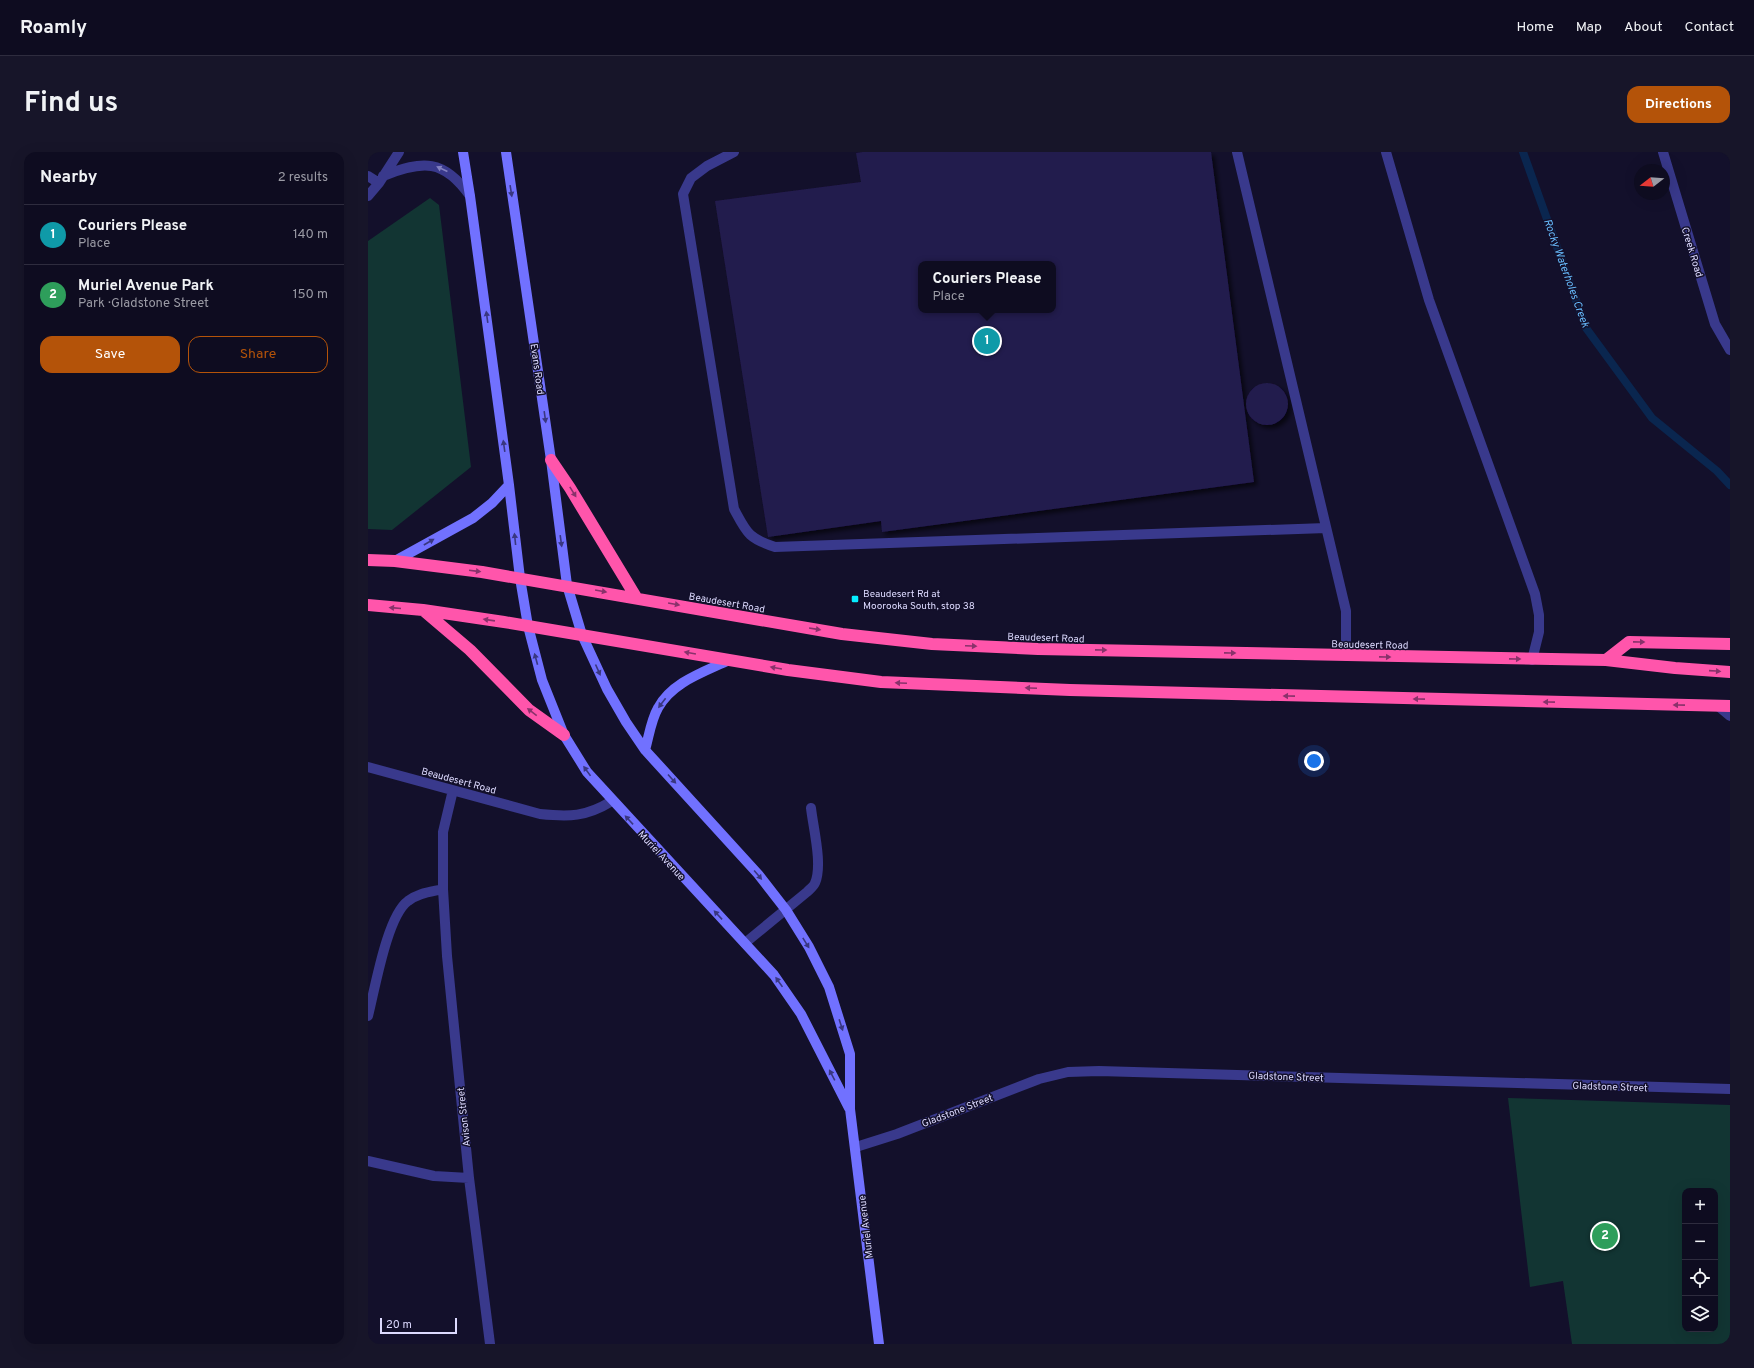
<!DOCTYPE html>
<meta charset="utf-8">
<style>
body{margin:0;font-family:Overpass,sans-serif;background:#171529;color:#f1f3f6}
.controls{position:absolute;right:12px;bottom:12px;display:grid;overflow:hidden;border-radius:8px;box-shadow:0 4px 16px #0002}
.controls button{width:36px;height:36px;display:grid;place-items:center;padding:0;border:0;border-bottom:1px solid #2e2c3e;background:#0e0c20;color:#f1f3f6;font:20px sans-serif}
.compass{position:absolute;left:1266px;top:12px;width:36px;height:36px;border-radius:50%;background:#0e0c20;box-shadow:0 4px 16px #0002;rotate:253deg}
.scale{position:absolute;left:12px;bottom:10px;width:77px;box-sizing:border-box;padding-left:4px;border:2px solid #dddaff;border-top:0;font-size:11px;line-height:14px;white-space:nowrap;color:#dddaff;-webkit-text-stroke:3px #13102b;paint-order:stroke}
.you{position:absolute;left:946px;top:609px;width:14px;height:14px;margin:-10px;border:3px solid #fff;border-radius:50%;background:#1a73e8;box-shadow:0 0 0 6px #1a73e833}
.badge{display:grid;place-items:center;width:26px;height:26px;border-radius:50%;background:#b45309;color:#fff;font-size:13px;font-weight:700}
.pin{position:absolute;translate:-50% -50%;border:2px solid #fff;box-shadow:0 1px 4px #0006}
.popup{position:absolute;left:550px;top:109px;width:138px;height:52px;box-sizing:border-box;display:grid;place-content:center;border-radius:8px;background:#0e0c20;filter:drop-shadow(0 1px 3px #0005);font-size:13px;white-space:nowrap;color:#9b9ba5}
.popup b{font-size:15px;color:#f1f3f6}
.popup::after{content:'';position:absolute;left:50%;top:100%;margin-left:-8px;border:8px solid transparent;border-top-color:#0e0c20}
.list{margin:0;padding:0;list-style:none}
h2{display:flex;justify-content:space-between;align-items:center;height:52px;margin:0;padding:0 16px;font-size:17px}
h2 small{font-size:13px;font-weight:400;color:#9b9ba5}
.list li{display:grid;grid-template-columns:26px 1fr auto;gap:12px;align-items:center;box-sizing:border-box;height:60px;padding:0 16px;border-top:1px solid #2e2c3e}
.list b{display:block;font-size:15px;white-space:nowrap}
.list p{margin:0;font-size:13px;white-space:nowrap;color:#9b9ba5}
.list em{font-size:13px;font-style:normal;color:#9b9ba5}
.actions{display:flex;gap:8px;padding:12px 16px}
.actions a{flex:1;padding:9px 0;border:1px solid #b45309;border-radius:12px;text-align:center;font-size:14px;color:#b45309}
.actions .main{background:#b45309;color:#fff}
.icon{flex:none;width:22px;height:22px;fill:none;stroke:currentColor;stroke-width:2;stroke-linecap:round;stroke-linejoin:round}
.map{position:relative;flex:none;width:1362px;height:1192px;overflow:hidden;border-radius:12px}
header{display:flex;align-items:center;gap:24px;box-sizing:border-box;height:56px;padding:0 20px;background:#0e0c20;border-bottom:1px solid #2e2c3e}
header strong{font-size:19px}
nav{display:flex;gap:22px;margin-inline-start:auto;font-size:14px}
.intro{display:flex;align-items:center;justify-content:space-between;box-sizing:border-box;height:96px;padding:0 24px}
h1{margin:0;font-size:28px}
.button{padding:10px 18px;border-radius:12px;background:#b45309;color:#fff;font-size:14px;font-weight:700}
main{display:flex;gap:24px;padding:0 24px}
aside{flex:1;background:#0e0c20;border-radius:12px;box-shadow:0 4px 16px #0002}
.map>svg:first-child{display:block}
</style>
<header>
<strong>Roamly</strong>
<nav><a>Home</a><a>Map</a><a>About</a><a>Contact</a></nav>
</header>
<div class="intro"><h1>Find us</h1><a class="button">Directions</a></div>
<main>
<aside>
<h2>Nearby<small>2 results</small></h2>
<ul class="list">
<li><span class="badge" style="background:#0f9aa8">1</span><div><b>Couriers Please</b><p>Place</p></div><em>140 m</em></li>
<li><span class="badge" style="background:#2e9e5b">2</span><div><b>Muriel Avenue Park</b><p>Park · Gladstone Street</p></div><em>150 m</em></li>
</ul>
<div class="actions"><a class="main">Save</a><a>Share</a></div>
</aside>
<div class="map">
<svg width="1362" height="1192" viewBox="0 0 1362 1192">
<defs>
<filter id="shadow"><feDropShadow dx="3.5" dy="3.5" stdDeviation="2" flood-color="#0009"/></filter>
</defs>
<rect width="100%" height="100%" fill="#13102b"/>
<!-- green -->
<path fill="#123533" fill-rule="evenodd" d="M 62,46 L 71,53 L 103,315 L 24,378 L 0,377 L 0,89 Z
M 1140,946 L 1362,953 L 1362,1192 L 1204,1192 L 1195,1129 L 1162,1135 ZM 1317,1039 L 1347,1039 L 1347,1177 L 1317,1177 Z"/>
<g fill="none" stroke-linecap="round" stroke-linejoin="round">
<!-- stream -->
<path stroke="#0a264f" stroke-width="8" d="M 1155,0 L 1218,176 L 1284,266 L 1349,319 L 1362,333"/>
</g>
<!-- building -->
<path fill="#231b4d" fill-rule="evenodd" filter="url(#shadow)" d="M 495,0 L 843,0 L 886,330 L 514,380 L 513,369 L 400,385 L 347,49 L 493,30 L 488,1 ZM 553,112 L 685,112 L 685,158 L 553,158 Z
M878 252a21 21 0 1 1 42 0a21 21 0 1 1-42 0Z"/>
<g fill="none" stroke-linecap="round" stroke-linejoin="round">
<!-- lane -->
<path stroke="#39398c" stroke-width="10" d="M 366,0 L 339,14 L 323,26 L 315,42 L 366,357 C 379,381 380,386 407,395 L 958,376
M 869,0 L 978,459 L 978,504
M 1018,0 L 1061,148 L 1167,442 L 1171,463 L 1171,480 L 1164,508
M 1295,0 L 1347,172 L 1362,198"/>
<!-- street -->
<path stroke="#39398c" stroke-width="10" d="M 0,24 L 11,31
M 15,24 C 55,8 76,7 102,44
M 0,44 L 11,31 L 31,0
M 1350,554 L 1362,564
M 0,615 L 172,662 C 201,665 218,665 244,649
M 85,638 L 75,680 L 75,737 L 79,804 L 101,1026 L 122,1192
M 377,791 L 439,740 C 442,737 446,734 447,731 C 455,713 445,675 443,656
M 0,864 C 7,837 19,764 40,749 C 50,741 62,740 75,737
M 488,995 L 529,982 L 671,927 L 700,920 L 731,919 L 1362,937
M 0,1009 L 66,1024 L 101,1026"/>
<!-- secondary -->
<path stroke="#7171ff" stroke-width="10" d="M 95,0 L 102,44 L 141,333 L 152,426 L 160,474 L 174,528 L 196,583 L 219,620 L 406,823 L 433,862 L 481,956
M 138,0 L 183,308 L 199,433 L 214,483 L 239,537 L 258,570 L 277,598 L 390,722 L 418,758 L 441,795 L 461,835 L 482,902 L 482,957 L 511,1192
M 27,409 L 105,366 L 124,351 L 141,333
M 277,598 C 281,584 283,568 290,556 C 304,530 336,520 361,508"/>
<!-- highway -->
<path stroke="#ff55ab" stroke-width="12" d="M 183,308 L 202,336 L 268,445
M 0,408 L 27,409 L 114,420 L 474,482 L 564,492 L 670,497 L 1238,508 L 1307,516 L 1362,520
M 0,453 L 55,458 L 136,470 L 420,518 L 513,530 L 702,538 L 1362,554
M 55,458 L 102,498 L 161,558 L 196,583
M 1238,508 L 1261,490 L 1362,492"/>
</g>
<!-- one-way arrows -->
<defs><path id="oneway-solid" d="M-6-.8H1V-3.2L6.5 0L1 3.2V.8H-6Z"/></defs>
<use fill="#8381c0" href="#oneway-solid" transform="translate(74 17) rotate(-155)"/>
<g fill="#393780">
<use href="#oneway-solid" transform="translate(143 39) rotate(81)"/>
<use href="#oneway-solid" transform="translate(119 165) rotate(-98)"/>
<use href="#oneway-solid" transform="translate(177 265) rotate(82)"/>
<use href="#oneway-solid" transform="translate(136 294) rotate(-98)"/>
<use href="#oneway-solid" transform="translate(147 387) rotate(-96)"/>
<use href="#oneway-solid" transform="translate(193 389) rotate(82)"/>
<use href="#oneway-solid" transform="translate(61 390) rotate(-30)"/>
<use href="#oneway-solid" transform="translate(168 507) rotate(-105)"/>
<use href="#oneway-solid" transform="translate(230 518) rotate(66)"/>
<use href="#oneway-solid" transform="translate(294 551) rotate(127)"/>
<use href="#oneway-solid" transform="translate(219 619) rotate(-126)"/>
<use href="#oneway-solid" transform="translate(304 627) rotate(48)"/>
<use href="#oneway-solid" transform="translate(261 668) rotate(-133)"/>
<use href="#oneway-solid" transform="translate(390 723) rotate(50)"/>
<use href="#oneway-solid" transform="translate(350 763) rotate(-133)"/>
<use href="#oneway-solid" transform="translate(438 791) rotate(58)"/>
<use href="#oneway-solid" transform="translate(411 830) rotate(-125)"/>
<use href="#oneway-solid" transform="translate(473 873) rotate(72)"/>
<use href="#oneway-solid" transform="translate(464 923) rotate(-118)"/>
</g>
<g fill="#89326b">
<use href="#oneway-solid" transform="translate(205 340) rotate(58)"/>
<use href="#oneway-solid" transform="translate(107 419) rotate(7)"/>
<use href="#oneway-solid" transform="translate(233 439) rotate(10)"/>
<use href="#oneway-solid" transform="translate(306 452) rotate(10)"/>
<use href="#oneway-solid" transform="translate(27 456) rotate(-175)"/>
<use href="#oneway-solid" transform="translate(121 468) rotate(-172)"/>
<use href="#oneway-solid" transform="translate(447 477) rotate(9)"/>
<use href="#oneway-solid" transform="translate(1271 490) rotate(1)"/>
<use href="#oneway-solid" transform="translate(603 494) rotate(3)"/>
<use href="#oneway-solid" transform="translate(733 498) rotate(1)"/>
<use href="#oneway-solid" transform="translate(322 501) rotate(-170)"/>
<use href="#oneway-solid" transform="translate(862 501) rotate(1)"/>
<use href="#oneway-solid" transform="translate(1017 505) rotate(1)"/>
<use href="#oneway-solid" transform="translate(1147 507) rotate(1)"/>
<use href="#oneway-solid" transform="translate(408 516) rotate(-170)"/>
<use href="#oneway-solid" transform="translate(1347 519) rotate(4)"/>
<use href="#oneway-solid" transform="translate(533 531) rotate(-178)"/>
<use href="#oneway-solid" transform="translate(663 536) rotate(-178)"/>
<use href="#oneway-solid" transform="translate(921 544) rotate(-179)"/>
<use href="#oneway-solid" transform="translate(1051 547) rotate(-179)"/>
<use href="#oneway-solid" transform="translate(1181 550) rotate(-179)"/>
<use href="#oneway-solid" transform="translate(1311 553) rotate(-179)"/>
<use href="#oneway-solid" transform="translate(164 560) rotate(-142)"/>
</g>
<!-- markers -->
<rect fill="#06edff" stroke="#13102b" stroke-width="1.5" x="483" y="443" width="8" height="8" rx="2"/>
<g text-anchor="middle" stroke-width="3" stroke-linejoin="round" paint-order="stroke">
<!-- street labels -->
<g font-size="10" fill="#dddaff" stroke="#13102b">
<text transform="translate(1325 100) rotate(73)" y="4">Creek Road</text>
<text transform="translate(170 217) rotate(82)" y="4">Evans Road</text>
<text transform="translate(359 450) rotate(10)" y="4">Beaudesert Road</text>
<text transform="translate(678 485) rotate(2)" y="4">Beaudesert Road</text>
<text transform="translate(1002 492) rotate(1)" y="4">Beaudesert Road</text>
<text transform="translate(91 628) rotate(15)" y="4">Beaudesert Road</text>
<text transform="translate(294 703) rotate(47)" y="4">Muriel Avenue</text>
<text transform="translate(918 924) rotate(2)" y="4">Gladstone Street</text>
<text transform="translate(1242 934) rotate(2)" y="4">Gladstone Street</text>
<text transform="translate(589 958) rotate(-21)" y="4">Gladstone Street</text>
<text transform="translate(95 965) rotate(-96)" y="4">Avison Street</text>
<text transform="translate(497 1075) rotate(-97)" y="4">Muriel Avenue</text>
</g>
<!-- poi labels -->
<g font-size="10" fill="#dddaff" stroke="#13102b" text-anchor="start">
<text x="495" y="445">Beaudesert Rd at<tspan x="495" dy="12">Moorooka South, stop 38</tspan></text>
</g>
<!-- water labels -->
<g font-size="11" font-style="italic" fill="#68bdff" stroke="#13102b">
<text transform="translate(1199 121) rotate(70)" y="4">Rocky Waterholes Creek</text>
</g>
</g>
</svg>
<div class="controls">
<button>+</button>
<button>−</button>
<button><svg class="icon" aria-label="locate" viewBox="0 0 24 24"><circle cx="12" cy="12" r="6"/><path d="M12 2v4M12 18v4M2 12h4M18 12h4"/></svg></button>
<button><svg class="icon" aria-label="layers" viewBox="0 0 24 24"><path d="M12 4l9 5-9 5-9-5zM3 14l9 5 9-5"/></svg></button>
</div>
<svg class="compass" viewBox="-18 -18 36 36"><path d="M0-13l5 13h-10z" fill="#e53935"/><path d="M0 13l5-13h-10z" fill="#9b9ba5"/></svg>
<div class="scale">20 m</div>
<div class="you"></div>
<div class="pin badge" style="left:619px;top:189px;background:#0f9aa8">1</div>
<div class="popup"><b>Couriers Please</b>Place</div>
<div class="pin badge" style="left:1237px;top:1084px;background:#2e9e5b">2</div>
</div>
</main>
